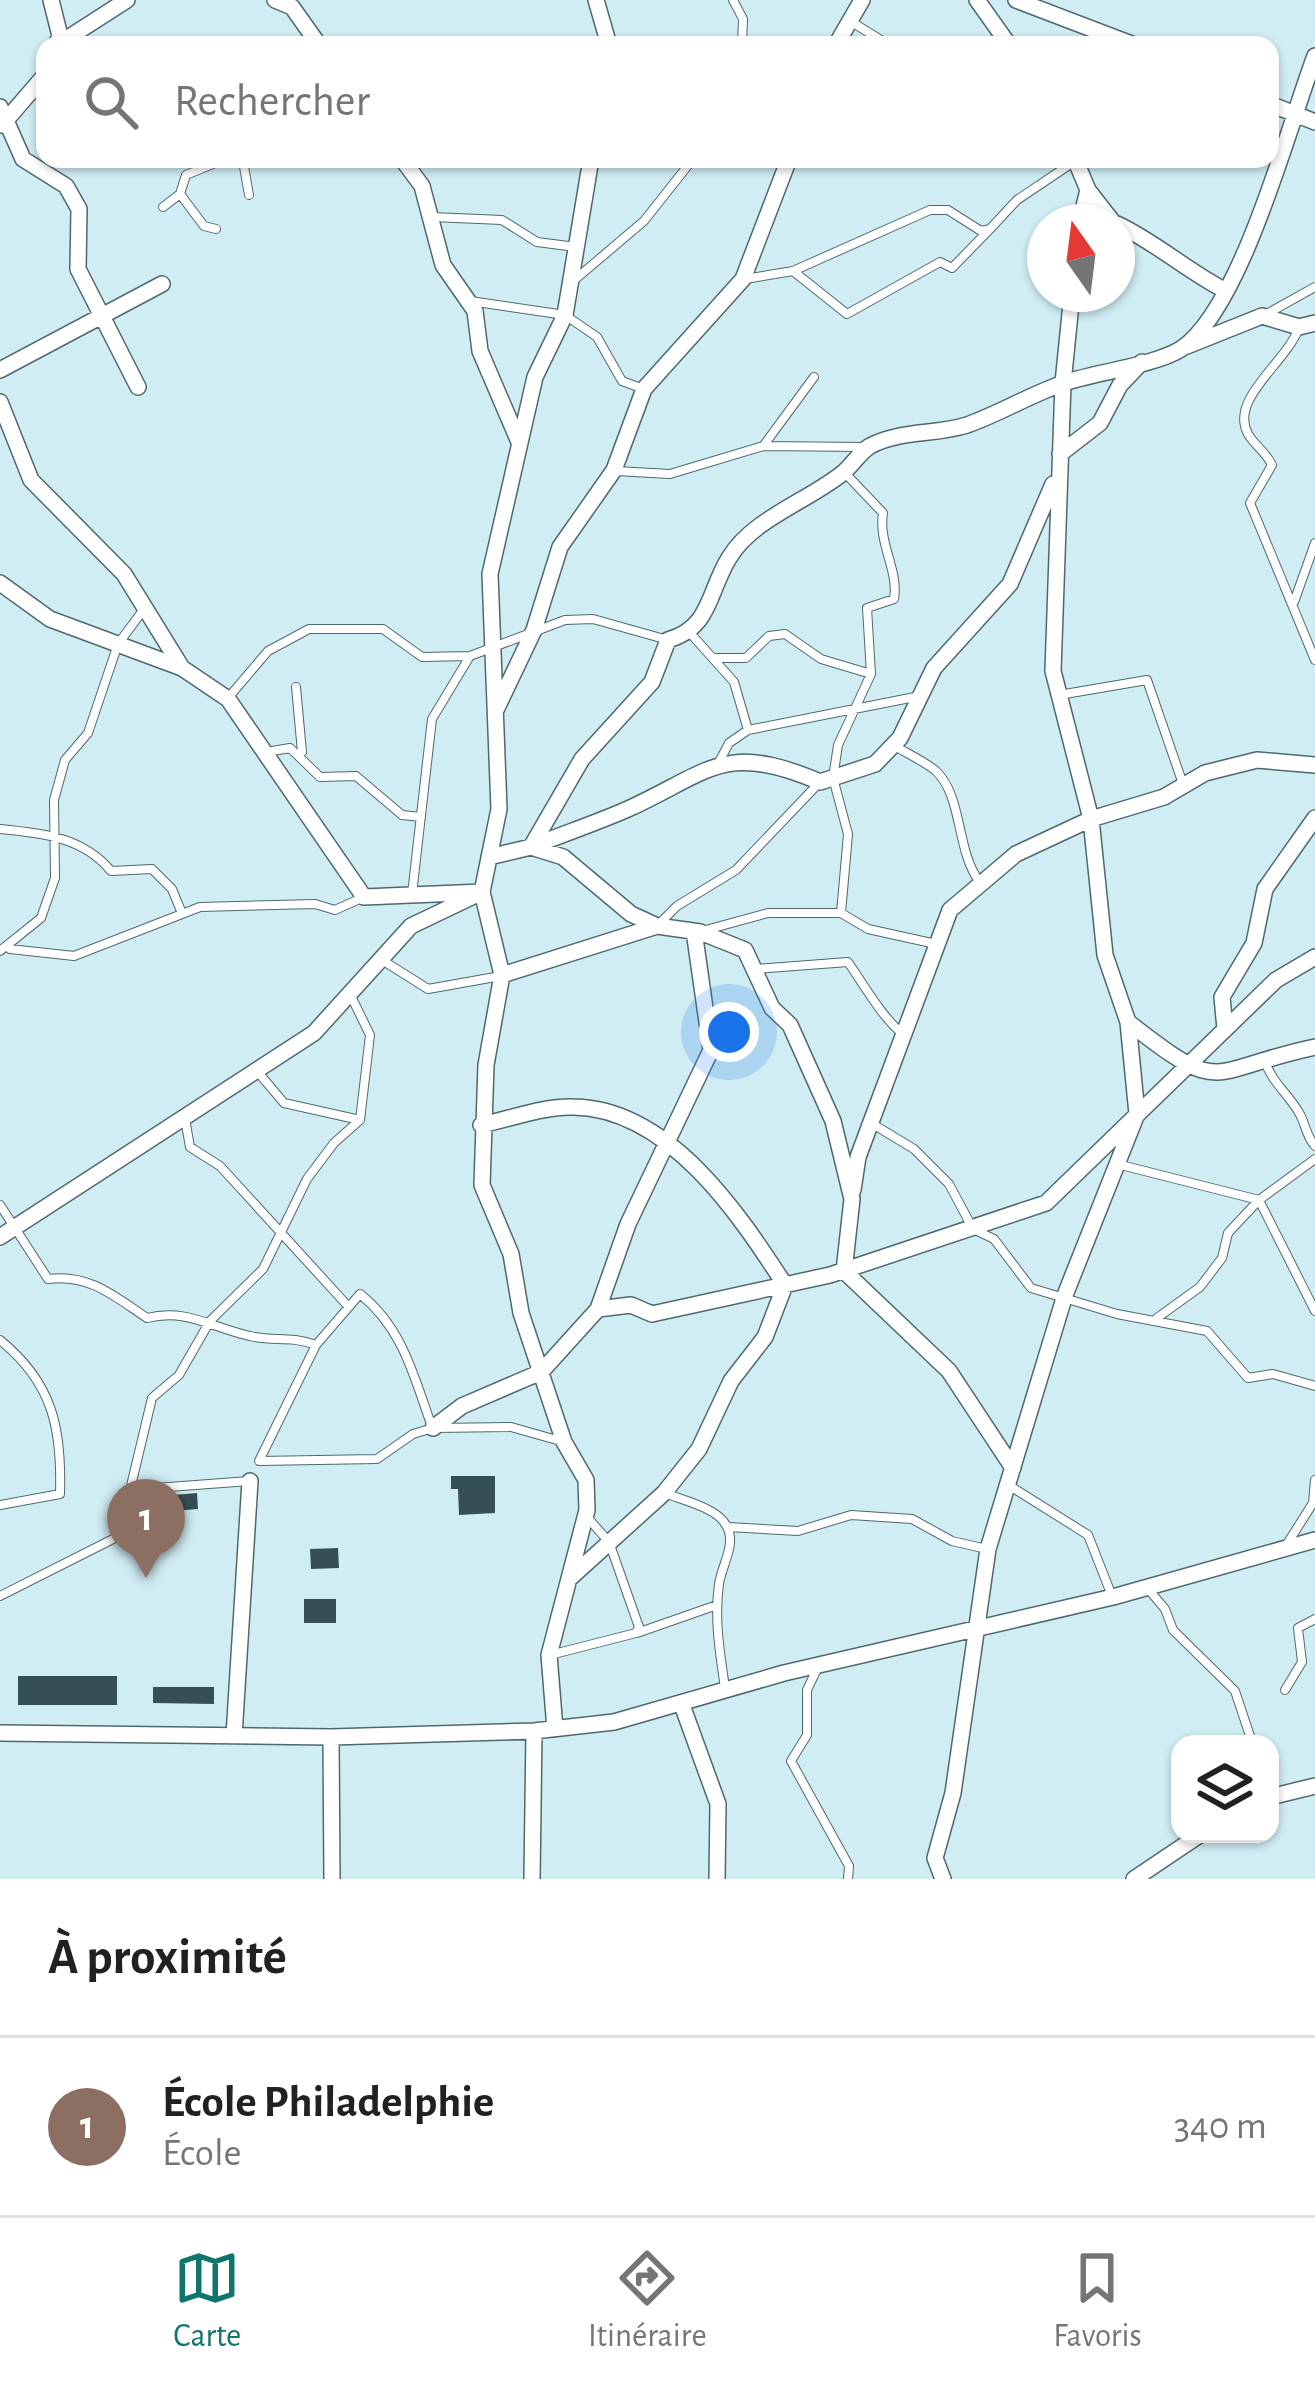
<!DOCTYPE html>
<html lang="fr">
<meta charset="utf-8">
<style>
body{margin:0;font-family:"Alegreya Sans",sans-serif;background:#f2f2f2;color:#202124}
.controls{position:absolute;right:36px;bottom:36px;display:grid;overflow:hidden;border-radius:24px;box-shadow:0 3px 9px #0004}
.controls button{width:108px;height:108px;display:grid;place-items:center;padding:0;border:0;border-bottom:3px solid #e0e0e0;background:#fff;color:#202124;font:60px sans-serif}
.compass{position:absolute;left:1027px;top:204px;width:108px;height:108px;border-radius:50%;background:#fff;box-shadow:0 3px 9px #0004;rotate:346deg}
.you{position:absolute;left:729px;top:1032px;width:42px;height:42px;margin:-30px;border:9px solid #fff;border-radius:50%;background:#1a73e8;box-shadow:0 0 0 18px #1a73e833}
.badge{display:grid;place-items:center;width:78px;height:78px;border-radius:50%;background:#0f766e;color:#fff;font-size:39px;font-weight:700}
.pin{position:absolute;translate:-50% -99px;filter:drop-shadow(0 3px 6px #0008)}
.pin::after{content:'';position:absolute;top:63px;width:42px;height:36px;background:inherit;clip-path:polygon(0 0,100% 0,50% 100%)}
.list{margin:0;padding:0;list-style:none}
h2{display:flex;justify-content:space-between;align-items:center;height:156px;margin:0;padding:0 48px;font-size:51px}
h2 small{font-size:39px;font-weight:400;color:#757577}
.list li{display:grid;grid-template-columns:78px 1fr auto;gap:36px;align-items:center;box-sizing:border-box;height:180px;padding:0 48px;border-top:3px solid #e0e0e0}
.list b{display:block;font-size:45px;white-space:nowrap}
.list p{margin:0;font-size:39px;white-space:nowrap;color:#757577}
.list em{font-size:39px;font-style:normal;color:#757577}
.icon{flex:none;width:66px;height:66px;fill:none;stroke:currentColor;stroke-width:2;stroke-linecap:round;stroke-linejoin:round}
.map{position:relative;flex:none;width:1315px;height:1879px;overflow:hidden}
.search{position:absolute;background:#fff;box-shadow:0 3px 9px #0004;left:36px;right:36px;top:36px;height:132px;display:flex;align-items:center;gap:30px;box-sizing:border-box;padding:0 42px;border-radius:24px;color:#757577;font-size:45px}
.sheet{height:336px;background:#fff}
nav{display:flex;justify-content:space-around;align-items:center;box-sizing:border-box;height:168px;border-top:3px solid #e0e0e0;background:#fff;font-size:33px;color:#757577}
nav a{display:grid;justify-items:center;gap:6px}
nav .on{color:#0f766e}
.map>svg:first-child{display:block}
</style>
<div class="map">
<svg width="1315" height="1879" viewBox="0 0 1315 1879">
<rect width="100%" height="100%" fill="#d0edf4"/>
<!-- building -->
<path fill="#364f55" d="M 451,1476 L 495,1476 L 495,1513 L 459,1515 L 458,1489 L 451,1489 Z
M 197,1493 L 198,1509 L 135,1514 L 137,1498 Z
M 338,1548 L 339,1568 L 311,1569 L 310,1549 Z
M 304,1599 L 336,1599 L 336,1623 L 304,1623 Z
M 18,1676 L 117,1676 L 117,1705 L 18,1705 Z
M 153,1687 L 214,1687 L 214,1704 L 153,1703 Z"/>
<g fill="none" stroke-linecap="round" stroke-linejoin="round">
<!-- service casing -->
<g stroke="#4f686e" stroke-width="10">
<path id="service" d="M 733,0 L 743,19 L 742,45
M 850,21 L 889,45
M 180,194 L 204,226 L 216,229
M 249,195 L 243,161 L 249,159
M 163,207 L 180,194 L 186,175 L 220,161 L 243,161
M 432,217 L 502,220 L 537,242 L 576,247
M 793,271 L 847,314 L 940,262 L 952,268 L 990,229
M 745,279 L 793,271 L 930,210 L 948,210 L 981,231 L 990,229 L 1017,200 L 1075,161
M 572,282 L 644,221 L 693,159
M 470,301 L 565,315 L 597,337 L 622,381 L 641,388
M 1263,316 L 1315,287
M 1299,328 C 1285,364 1229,399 1248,434 C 1255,446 1266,452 1272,465 L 1250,503 L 1315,660
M 764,445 L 814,377
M 616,471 L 670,474 L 763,446 L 866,447
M 1294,602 L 1315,543
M 691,634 L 734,682 L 748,730
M 717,658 L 746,658 L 769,636 L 785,634 L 821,659 L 871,674
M 296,687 L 302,752
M 1059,695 L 1147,680 L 1183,784
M 228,698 L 268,651 L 309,629 L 383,629 L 422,657 L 470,656
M 893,745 C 906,753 924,761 936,771 C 963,797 956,850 979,881
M 266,752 L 290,748 L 320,777 L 356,776 L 402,815 L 421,817
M 719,762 L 729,743 L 748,730 L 920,696
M 0,829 C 42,833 83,837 111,871 L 152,869 L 172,889 L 181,911
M 412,894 L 432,719 L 470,656 L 565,620 L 593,619 L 668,640
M 841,913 L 848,834 L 833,778 L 838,745 L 871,674 L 867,608 L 894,599 C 899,570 878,544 883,513 L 844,472
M 657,926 L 677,906 L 736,870 L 819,783
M 702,931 L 768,913 L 841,913 L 868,929 L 936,944
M 10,949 L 74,956 L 200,907 L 315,904 L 335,910 L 364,897
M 0,951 L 41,918 L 55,878 L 54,800 L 65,760 L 88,733 L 118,644 L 144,609
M 382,960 L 428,989 L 501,976
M 755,969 L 848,962 C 862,982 883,1019 903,1034
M 1265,1062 C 1273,1083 1287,1093 1298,1111 C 1306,1123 1305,1135 1315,1146
M 257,1071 L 284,1103 L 360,1120
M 185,1119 L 190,1147 L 220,1166 L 346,1304
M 871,1123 L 914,1149 L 949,1184 L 973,1229 L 994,1239 L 1031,1288 L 1117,1314 L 1207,1331 L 1248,1378 L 1273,1374 L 1315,1386
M 1117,1164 L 1259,1200 L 1315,1311
M 0,1205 L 48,1279 C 90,1274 114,1296 147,1318 C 187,1308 212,1328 250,1336 C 274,1342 289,1335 316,1345
M 1157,1318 L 1200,1287 L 1222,1258 L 1228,1233 L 1259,1200 L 1315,1159
M 0,1340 C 53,1383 62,1429 60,1494 L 0,1505
M 432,1427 C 414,1377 403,1328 360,1294 L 316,1345 L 259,1461 L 377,1459 L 413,1434 L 433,1428 L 511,1427 L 564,1442
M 1010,1486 L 1088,1535 L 1112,1596
M 129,1490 L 249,1481
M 665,1493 C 682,1500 713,1507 724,1522 C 739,1542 722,1563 719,1584 C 714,1620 720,1653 725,1688
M 728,1527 L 798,1531 L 851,1515 L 912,1519 L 952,1541 L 987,1549
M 1287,1544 L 1313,1503 L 1315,1480
M 1149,1590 L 1165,1609 L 1173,1630 L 1235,1691 L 1250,1736 L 1247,1744
M 0,1596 L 119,1536 L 152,1398 L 179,1375 L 210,1321 L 263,1269 L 307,1179 L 334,1143 L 360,1120 L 370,1035 L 350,994
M 637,1633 L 717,1605
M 550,1655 L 636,1633 L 639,1627 L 609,1542 L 587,1517
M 818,1667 L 807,1690 L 807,1735 L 791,1761 L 849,1866 L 848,1879
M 1285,1690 L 1302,1662 L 1298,1628 L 1315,1619"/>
</g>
<!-- minor casing -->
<g stroke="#4f686e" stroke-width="18">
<path id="minor" d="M 51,0 L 60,36 L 56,45
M 275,0 L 292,7 L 319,45
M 596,0 L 609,45
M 977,0 L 1009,45
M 1016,0 L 1134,45
M 57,45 L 127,0
M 836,45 L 862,0
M 1270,104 L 1315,122
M 0,107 L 23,159 L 66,186 L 79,209 L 78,269 L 138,387
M 2,125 L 45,75
M 402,159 L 422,186 L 443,265 L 475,311 L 480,351 L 519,442
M 1075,159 L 1088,190 L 1113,222
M 1080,222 L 1088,190
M 1117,224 C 1157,243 1187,271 1226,291
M 1187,346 L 1262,316 L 1299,327 L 1315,323
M 0,370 L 162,284
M 0,402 L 31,480 L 124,574 L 182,668
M 1060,454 L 1100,423 L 1120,385 L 1142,362
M 0,583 L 50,619 L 182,668 L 228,699 L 364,897 L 482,892 L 502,975 L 486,1065 L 482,1185 L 511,1254 L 521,1313 L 564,1442 L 586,1480 L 587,1510 L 549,1655 L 555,1729
M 496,710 L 534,630 L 560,547 L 614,470 L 644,389 L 743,279 L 789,159
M 531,847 C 563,834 596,823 628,809 C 711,771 724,741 820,782 L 875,764 L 900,738 L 934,668 L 1010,584 L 1053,484
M 531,847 L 563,857 L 631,914 L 657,926 L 700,932 L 745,950 L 772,1008 L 790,1025 L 833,1121 L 852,1199 L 844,1271 L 949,1371 L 1013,1468
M 489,857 L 531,847 L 582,759 L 652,682 L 668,640 C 711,628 708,592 729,558 C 753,518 809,501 844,472 C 853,464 860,452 870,446 C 900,430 936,435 967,425 C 1001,413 1033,393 1067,382 C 1098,372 1155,365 1181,349 C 1241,309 1288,128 1315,56
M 502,975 L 657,926
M 1128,1022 C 1226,1099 1206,1070 1315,1047
M 1225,1029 L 1222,997 L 1254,943 L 1265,889 L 1315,818
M 481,1125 C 510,1119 544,1106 573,1107 C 669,1108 739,1214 785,1285 L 765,1337 L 731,1381 L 699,1449 L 664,1493 L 569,1579
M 853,1190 L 858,1157 L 950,910 L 1016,854 L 1091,819 L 1164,797 L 1205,773 L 1257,760 L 1315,765
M 0,1237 L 314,1033 L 411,926 L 482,892 L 499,809 L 490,574 L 535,377 L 565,315 L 591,159
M 598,1309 L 628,1224 L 711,1050 L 694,931
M 433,1428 L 462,1406 L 541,1372 L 598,1309 L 631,1305 L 652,1314 L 830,1275 L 1046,1203 L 1276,980 L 1315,957
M 682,1705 L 718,1804 L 717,1879
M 0,1733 L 331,1737 L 534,1731 L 614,1722 L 784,1673 L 1113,1597 L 1315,1540
M 234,1736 L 250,1481
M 331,1737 L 332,1879
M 1270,1797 L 1315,1786
M 532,1879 L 534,1731
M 943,1879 L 935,1858 L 953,1793 L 988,1549 L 1065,1295 L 1137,1114 L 1128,1022 L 1105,955 L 1091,819 L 1053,671 L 1063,383 L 1072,294
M 1134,1879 L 1201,1834"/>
</g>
<!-- service -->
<use href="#service" stroke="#fff" stroke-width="8"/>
<!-- minor -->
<use href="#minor" stroke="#fff" stroke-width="15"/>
</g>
</svg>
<div class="controls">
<button><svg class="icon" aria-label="layers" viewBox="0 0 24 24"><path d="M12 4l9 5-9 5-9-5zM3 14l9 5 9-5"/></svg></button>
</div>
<svg class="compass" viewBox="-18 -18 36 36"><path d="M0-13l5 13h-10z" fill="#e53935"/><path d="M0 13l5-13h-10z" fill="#757577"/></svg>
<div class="you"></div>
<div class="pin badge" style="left:146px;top:1578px;background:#8d6e63">1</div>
<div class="search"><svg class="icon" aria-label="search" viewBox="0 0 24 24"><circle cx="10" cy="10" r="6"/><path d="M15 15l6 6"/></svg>Rechercher</div>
</div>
<section class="sheet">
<h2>À proximité<small></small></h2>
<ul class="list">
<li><span class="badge" style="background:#8d6e63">1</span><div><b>École Philadelphie</b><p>École</p></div><em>340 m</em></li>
</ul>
</section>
<nav>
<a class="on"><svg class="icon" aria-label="map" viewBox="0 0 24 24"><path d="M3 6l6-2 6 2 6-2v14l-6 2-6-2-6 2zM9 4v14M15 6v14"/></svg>Carte</a>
<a><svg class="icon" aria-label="directions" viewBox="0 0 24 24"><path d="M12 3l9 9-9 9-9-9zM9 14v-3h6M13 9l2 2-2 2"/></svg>Itinéraire</a>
<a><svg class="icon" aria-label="saved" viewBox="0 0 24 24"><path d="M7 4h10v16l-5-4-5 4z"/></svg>Favoris</a>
</nav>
